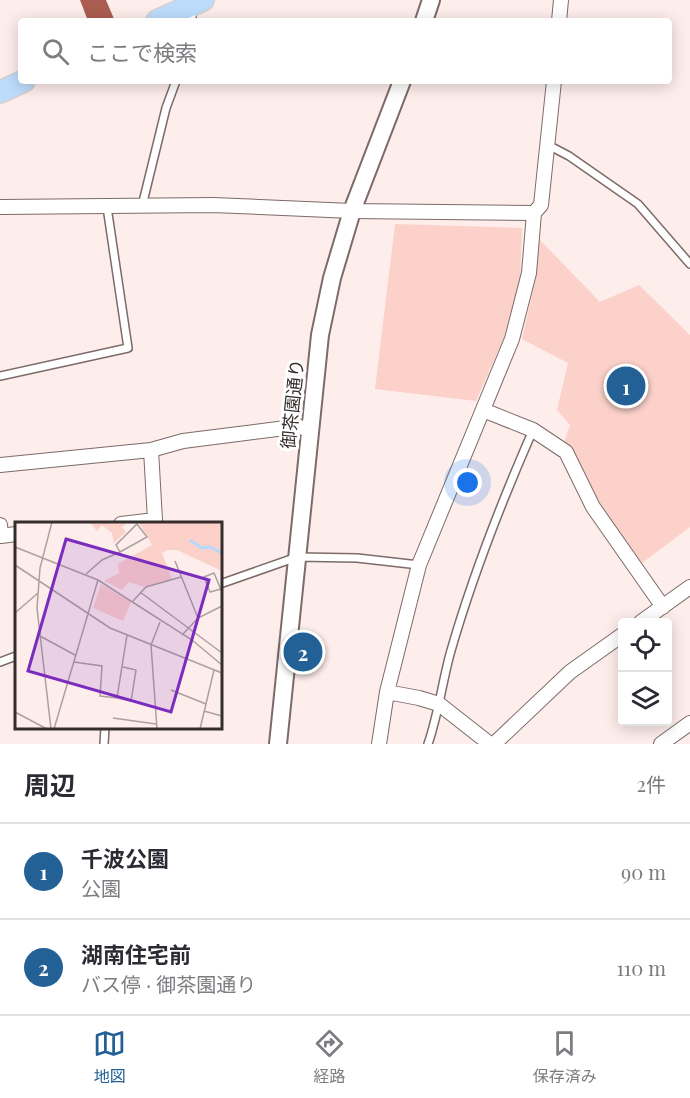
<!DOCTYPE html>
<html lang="ja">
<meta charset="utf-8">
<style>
body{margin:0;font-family:"Playfair Display","Noto Sans JP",serif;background:#f7f7f7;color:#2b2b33}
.controls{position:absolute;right:18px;bottom:18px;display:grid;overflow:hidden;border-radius:6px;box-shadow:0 3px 15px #0003}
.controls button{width:54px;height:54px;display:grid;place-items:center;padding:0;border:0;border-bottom:2px solid #e1e1e2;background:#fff;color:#2b2b33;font:30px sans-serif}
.you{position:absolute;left:468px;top:483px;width:21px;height:21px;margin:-15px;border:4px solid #fff;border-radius:50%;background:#1a73e8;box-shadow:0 0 0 9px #1a73e833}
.badge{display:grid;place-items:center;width:39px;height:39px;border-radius:50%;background:#226096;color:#fff;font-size:20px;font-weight:700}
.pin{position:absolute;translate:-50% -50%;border:3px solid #fff;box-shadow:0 2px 6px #0006}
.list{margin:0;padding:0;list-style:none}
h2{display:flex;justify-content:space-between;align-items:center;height:78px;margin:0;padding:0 24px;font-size:26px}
h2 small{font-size:20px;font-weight:400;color:#7c7c81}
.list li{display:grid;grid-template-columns:39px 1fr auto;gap:18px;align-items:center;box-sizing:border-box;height:96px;padding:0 24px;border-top:2px solid #e1e1e2}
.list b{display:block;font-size:22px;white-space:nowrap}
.list p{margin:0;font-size:20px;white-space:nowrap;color:#7c7c81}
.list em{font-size:20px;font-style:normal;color:#7c7c81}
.icon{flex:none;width:33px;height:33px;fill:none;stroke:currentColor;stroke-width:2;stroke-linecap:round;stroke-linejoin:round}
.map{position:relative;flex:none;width:690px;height:744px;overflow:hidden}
.search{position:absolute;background:#fff;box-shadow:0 3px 15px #0003;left:18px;right:18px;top:18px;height:66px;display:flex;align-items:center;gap:15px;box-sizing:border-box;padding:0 21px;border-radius:6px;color:#7c7c81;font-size:22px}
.sheet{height:270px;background:#fff}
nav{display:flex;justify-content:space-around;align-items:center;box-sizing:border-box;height:84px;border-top:2px solid #e1e1e2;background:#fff;font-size:16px;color:#7c7c81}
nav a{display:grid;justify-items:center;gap:3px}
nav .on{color:#226096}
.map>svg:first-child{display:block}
</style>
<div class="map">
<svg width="690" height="744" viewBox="0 0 690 744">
<rect width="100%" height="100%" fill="#fdedeb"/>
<!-- green -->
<path fill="#fcd1ca" d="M 395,224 L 522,228 L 520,282 L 503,340 L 476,401 L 375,389 Z
M 540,240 L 600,302 L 639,285 L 690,335 L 690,527 L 642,563 L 595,497 L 564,442 L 570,425 L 557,410 L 568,363 L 522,339 L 536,277 Z"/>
<!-- building -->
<path fill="#ab5d52" d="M 80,0 L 106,0 L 114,19 L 88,21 Z"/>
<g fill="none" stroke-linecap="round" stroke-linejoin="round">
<!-- service casing -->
<g stroke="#7c6b68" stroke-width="10">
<path id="service" d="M 186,10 L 192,17 L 192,21
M 548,145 L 569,156 L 638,204 L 690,264
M 142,206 L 166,108 L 176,81
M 0,376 L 128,348 L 107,207
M 220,584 L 297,557 L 357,558 L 419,565
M 0,662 L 16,656
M 104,744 L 105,728
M 428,744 C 438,715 442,684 450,654 C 472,577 501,503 533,430"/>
</g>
<!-- minor casing -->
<g stroke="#7c6b68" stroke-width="16">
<path id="minor" d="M 559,21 L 561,0
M 0,207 L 213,205 L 352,211 L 534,213 L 541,205 L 554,81
M 483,410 L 533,430 L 566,452 L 593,507 L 663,607
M 0,465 L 151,450 L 183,441 L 293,427 L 309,428
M 121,524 L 155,520 L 151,450
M 0,525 L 1,536 L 16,534
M 641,622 L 690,587
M 387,692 L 419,698 L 439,704 L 490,744
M 379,744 L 387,692 L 419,565 L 512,339 L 529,273 L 534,213
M 494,744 L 570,672 L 622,635
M 661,744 L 690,723"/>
</g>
<!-- tertiary casing -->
<g stroke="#7c6b68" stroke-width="20">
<path id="tertiary" d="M 424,21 L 431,0
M 278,744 L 320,335 L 332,278 L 352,211 L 402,81"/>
</g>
<!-- primary casing -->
<g stroke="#d3d1d1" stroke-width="24">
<path id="primary" d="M 157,21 L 203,0
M 0,92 L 24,81"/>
</g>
<!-- service -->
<use href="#service" stroke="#fff" stroke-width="7"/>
<!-- minor -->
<use href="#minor" stroke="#fff" stroke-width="14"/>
<!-- tertiary -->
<use href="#tertiary" stroke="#fff" stroke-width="16"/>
<!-- primary -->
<use href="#primary" stroke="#bddcfb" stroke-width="21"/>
</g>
<g text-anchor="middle" stroke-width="6" stroke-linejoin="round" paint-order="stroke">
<!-- street labels -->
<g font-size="18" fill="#352e2c" stroke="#fff">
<text transform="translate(293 404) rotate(-84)" y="6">御茶園通り</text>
</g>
</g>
<!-- overview -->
<g transform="translate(15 522)">
<rect width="207" height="207" fill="#fdedeb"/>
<path d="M 75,0 L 113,0 L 107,5 L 111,10 L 99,21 L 97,11 L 87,3 L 82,9 ZM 124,0 L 207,0 L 207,49 L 162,28 L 153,28 L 147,31 L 157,57 L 129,65 L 114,60 L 107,68 L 89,59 L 104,51 L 103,42 L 137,23 ZM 86,62 L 116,80 L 108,99 L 78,86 Z" fill="#fcd1ca"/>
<path fill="none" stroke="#b5d9fc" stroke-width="3" d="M 175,18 L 187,26 L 195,25 L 207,31"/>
<path fill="none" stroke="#ada19f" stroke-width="1.5" d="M 0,25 L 83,58 L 39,207M 160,39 L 183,96M 0,43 L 95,106 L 207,151M 71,52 L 87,38 L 105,30 L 132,15 L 122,2 L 101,23 L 105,30M 83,58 L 177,118 L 207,143M 206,67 L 195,70 L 189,55 L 199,51 L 207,70M 125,70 L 207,131M 118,79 L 131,65 L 166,55M 0,91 L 23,71M 167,113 L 183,96 L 207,84M 25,114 L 60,133M 59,140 L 87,144 L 85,174 L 102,176M 108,145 L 121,148 L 116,179 L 102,176 L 112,113M 156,168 L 191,182M 189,189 L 207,194M 0,190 L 32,207M 98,196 L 141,202M 36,207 L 22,86 L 25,46 L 37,0M 142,207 L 136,123 L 145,100M 185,207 L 199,148"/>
<path fill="#7b2cbf" fill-opacity="0.15" stroke="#7b2cbf" stroke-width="3" d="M 51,17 L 194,58 L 156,190 L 13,149 Z"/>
<rect width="207" height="207" fill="none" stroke="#352e2c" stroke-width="3"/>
</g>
</svg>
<div class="controls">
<button><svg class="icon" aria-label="locate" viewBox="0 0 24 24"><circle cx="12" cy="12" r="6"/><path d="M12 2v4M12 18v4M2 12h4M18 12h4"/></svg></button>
<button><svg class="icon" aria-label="layers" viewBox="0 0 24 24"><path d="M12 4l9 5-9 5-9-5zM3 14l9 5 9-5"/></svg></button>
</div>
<div class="you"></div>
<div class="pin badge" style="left:626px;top:386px">1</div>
<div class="pin badge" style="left:303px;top:652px">2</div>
<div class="search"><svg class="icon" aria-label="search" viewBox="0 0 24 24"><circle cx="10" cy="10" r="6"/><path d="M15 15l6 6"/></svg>ここで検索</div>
</div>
<section class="sheet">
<h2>周辺<small>2件</small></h2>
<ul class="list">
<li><span class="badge">1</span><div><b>千波公園</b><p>公園</p></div><em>90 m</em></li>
<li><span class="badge">2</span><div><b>湖南住宅前</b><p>バス停 · 御茶園通り</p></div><em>110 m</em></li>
</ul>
</section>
<nav>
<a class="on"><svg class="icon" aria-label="map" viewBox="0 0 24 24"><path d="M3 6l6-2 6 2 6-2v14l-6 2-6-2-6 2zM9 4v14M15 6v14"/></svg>地図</a>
<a><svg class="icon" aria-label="directions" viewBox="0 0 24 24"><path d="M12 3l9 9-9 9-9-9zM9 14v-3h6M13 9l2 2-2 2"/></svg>経路</a>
<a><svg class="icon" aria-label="saved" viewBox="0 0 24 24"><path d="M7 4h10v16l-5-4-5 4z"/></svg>保存済み</a>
</nav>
